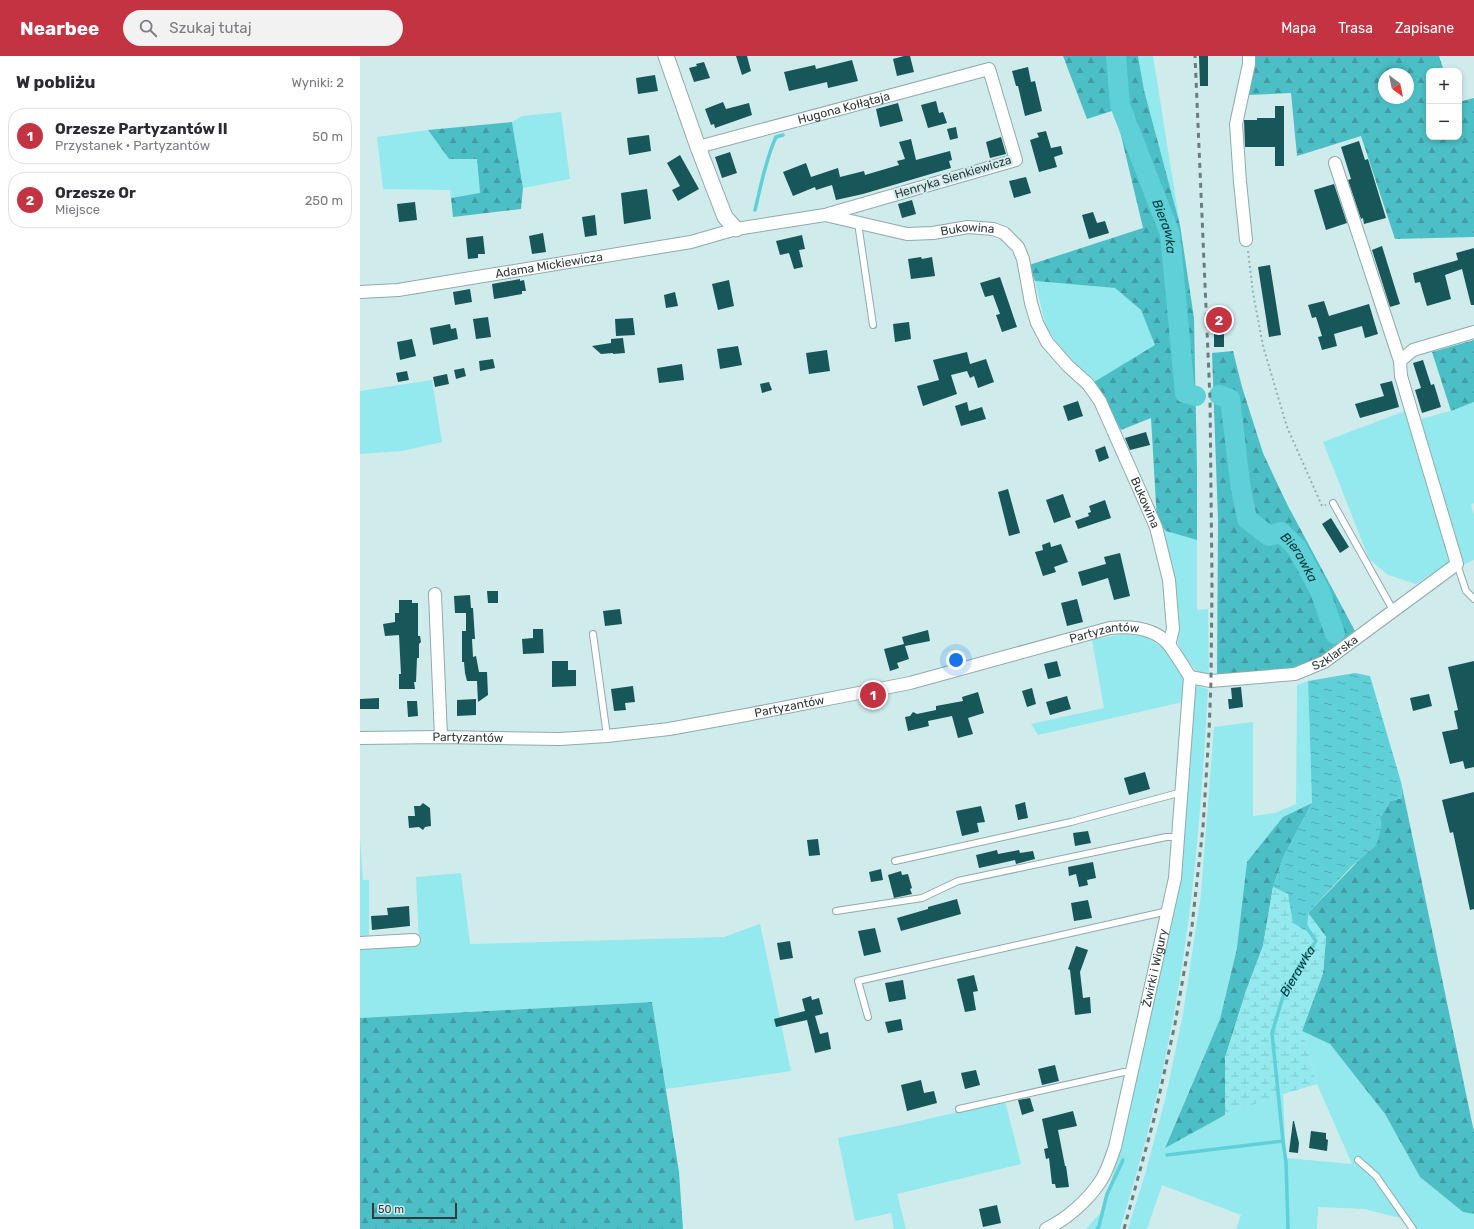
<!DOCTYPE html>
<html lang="pl">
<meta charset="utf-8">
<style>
body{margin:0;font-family:Rubik,sans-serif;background:#f2f2f3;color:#2b2b33}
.controls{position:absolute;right:12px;top:12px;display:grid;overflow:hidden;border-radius:8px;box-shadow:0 2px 6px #0003}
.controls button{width:36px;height:36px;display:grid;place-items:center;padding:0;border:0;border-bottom:1px solid #e1e1e2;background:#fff;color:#2b2b33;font:20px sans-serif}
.compass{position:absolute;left:1018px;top:12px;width:36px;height:36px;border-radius:50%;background:#fff;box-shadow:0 2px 6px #0003;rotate:147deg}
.scale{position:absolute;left:12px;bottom:10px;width:85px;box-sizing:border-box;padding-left:4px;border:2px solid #313b3c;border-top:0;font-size:11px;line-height:14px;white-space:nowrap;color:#313b3c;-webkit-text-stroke:3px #d0ebec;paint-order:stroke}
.you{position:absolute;left:596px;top:604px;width:14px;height:14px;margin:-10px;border:3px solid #fff;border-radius:50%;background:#1a73e8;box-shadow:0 0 0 6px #1a73e833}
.badge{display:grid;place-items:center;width:26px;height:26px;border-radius:50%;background:#c33341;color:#fff;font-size:13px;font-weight:700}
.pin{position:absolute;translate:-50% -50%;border:2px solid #fff;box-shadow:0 1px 4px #0006}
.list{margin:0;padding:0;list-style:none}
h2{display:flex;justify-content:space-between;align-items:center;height:52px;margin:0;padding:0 16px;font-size:17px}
h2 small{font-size:13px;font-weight:400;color:#7c7c81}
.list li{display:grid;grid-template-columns:26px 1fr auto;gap:12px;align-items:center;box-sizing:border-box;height:56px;margin:0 8px 8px;padding:0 8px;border:1px solid #e1e1e2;border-radius:16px}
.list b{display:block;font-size:15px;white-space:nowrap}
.list p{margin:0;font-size:13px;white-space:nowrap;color:#7c7c81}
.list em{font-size:13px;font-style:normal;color:#7c7c81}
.icon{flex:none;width:22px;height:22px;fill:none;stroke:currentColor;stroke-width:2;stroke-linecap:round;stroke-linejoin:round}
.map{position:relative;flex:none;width:1114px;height:1173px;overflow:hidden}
header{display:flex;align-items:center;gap:24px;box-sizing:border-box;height:56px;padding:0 20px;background:#c33341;color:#fff}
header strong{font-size:19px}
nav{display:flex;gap:22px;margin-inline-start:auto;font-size:14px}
.search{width:280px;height:36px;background:#f2f2f3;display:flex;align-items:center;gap:10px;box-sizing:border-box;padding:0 14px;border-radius:22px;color:#7c7c81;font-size:15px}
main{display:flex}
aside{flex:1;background:#fff}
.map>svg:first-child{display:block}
</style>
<header>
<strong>Nearbee</strong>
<div class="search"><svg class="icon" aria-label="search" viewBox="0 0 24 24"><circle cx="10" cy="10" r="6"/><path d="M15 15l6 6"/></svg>Szukaj tutaj</div>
<nav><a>Mapa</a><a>Trasa</a><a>Zapisane</a></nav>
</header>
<main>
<aside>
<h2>W pobliżu<small>Wyniki: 2</small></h2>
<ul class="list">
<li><span class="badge">1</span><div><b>Orzesze Partyzantów II</b><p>Przystanek · Partyzantów</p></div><em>50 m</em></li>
<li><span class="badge">2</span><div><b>Orzesze Or</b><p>Miejsce</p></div><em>250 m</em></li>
</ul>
</aside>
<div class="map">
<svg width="1114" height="1173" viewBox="0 0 1114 1173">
<defs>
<pattern id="forest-firs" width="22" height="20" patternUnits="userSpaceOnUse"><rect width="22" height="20" fill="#4cbfc6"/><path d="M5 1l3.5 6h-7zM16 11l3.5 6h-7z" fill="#409ca2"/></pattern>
<pattern id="wetland-marsh" width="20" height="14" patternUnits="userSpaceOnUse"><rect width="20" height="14" fill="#93e9ed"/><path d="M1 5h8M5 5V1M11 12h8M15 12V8" fill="none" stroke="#7fc9cc"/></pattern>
<pattern id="water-ripples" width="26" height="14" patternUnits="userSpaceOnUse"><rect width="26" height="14" fill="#5fd0d7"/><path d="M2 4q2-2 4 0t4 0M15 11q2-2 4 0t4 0" fill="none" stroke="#4faab0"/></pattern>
</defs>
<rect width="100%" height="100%" fill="#d0ebec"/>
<!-- grass -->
<path fill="#93e9ed" d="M 778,0 L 793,0 L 820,169 L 784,34 Z
M 201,56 L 210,123 L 163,132 L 152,66 L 162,60 Z
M 68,74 L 89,103 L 117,103 L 120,138 L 91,142 L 90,134 L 23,133 L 17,81 Z
M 675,225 L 755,232 L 781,254 L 796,289 L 734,326 L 701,293 L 686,271 Z
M 72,324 L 82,386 L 42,395 L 0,398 L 0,335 Z
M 1114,346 L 1114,447 L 1111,449 L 1114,459 L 1114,504 L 1103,509 L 1058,364 L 1090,355 Z
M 1045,355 L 1090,506 L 1056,528 L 1028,519 L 1009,503 L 963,386 Z
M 797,465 L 807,475 L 837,484 L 837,554 L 848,553 L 849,620 L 836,615 L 824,600 L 818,588 L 819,561 L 813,518 Z
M 763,578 L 784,580 L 804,592 L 824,624 L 823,646 L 678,679 L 671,668 L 744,652 L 732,584 Z
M 948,625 L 952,747 L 923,761 L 877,892 L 860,963 L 805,1091 L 865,1059 L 923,1038 L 926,1102 L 992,1108 L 957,1028 L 942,975 L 970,988 L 1025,1058 L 1060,1121 L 1103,1156 L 1114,1158 L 1114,1173 L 1049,1173 L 1040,1162 L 1004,1153 L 958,1151 L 957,1173 L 876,1173 L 881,1159 L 802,1129 L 787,1173 L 768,1173 L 786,1115 L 806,1040 L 823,958 L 841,838 L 854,671 L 893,666 L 893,760 L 915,757 L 936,748 L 937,629 Z
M 834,629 L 848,633 C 842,741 834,850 814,957 C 801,1030 782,1102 760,1173 L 726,1173 L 744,1153 L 760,1090 L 816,832 Z
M 0,782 L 3,824 L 9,824 L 9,882 L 0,882 Z
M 101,817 L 110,888 L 364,881 L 400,868 L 431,1015 L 306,1033 L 292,946 L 0,962 L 0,891 L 59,888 L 56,821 Z
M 645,1045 L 661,1108 L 537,1138 L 546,1173 L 534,1173 L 531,1157 L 495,1165 L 478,1082 L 542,1069 Z"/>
<!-- forest -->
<path fill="url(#forest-firs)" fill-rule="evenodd" d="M 703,0 L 778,0 L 784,34 L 820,169 L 834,262 L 837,412 L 837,484 L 806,475 L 797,465 L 791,362 L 761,374 L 734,326 L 795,289 L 781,254 L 755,232 L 675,225 L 669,209 L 783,172 L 755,54 L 727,63 Z
M 893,0 L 1079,0 L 1084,15 L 1069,15 L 1069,81 L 1099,81 L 1099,46 L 1114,42 L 1114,181 L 1035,183 L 1001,80 L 937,100 L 931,37 L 888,39 ZM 1024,18 L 1048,18 L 1048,42 L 1024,42 Z
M 152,66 L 163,132 L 161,153 L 93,161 L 91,142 L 120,137 L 117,103 L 89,103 L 68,74 Z
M 1114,284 L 1114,346 L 1091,355 L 1072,296 Z
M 873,295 L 882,331 L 903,397 L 927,448 L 995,575 L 961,601 L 932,612 L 857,619 L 858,464 L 852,297 Z
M 1041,726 L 1114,1076 L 1114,1158 L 1103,1156 L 1060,1121 L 1025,1058 L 970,988 L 942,975 L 963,917 L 966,881 L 948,857 L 1000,803 L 1021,771 L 1020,762 L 1030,745 L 1042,742 Z
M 952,747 L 924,800 L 913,831 L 903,890 L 886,935 L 865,1002 L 865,1059 L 805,1092 L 860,963 L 877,892 L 887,806 L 923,761 Z
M 292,946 L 319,1116 L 323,1173 L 0,1173 L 0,962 Z"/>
<!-- wetland -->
<path fill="url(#wetland-marsh)" d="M 913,831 L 928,838 L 948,857 L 966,881 L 963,917 L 942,975 L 957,1028 L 923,1038 L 865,1059 L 865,1002 L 886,935 L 903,890 Z"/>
<!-- water -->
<path fill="url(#water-ripples)" d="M 995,617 L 1010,620 L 1041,726 L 1042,742 L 1030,745 L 1020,762 L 1021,771 L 1017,789 L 991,811 L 948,857 L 947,875 L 933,867 L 928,838 L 913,831 L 924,800 L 952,747 L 948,625 Z"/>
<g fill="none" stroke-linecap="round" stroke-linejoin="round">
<!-- stream -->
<g stroke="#5fd0d7" stroke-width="3.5">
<path d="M 395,154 C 401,130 405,105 416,81 L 423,79"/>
<path d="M 923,1085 L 926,1106 L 928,1173"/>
<path id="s1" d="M 807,1099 L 923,1085 L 912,977 L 924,937 L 946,899 L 956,885 L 945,869"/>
<path d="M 737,1173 L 739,1170 L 747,1138 L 763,1104"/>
</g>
<!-- river -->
<g stroke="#5fd0d7" stroke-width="20">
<path id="s2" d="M 756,0 L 760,49 L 810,178 L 825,337 L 836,340"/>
<path id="s3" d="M 859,339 L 870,343 L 881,433 L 887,463 L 909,480 L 921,476 L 937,492 L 960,535 L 975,578"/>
</g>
</g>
<!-- building -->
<path fill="#175659" d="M 376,0 L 387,0 L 391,15 L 382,19 Z
M 544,0 L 550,0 L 554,16 L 537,20 L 533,3 Z
M 839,0 L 848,0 L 848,30 L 840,30 Z
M 492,4 L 498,25 L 468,32 L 467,26 L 429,35 L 424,16 L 455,9 L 456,13 Z
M 344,6 L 350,22 L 334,26 L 329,12 L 337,10 L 336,8 Z
M 668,11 L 671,26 L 675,25 L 682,55 L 665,60 L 658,30 L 656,30 L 652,15 Z
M 295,19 L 298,35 L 278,38 L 276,22 Z
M 576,45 L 579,57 L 583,56 L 587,67 L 568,72 L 561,49 Z
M 363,46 L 366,53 L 389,47 L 392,59 L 355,72 L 354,68 L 351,69 L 345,53 Z
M 538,47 L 543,65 L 520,71 L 516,53 Z
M 915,50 L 924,50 L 924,110 L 915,110 L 915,91 L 885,91 L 884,64 L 897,64 L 897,62 L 915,62 Z
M 596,71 L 598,82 L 590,84 L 587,73 Z
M 686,75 L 691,92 L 701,90 L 703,98 L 694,101 L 697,111 L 679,116 L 670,84 L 679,81 L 677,77 Z
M 289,79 L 291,95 L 269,99 L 267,82 Z
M 641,81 L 646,98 L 630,102 L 626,86 Z
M 551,83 L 556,104 L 590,95 L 592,104 L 589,105 L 591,112 L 503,138 L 476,144 L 472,129 L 456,134 L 455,131 L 433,140 L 423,116 L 446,107 L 451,121 L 478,112 L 480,121 L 504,115 L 505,119 L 539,109 L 537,105 L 545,103 L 539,86 Z
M 999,85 L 1005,104 L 1008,103 L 1026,162 L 1004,168 L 1003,162 L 1001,163 L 988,124 L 991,123 L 981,91 Z
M 370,96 L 377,117 L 362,122 L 355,101 Z
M 320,99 L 339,133 L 318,145 L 312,134 L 320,130 L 307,107 Z
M 666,121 L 671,137 L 654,142 L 649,125 Z
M 974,128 L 987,167 L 966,174 L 954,134 Z
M 287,133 L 291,163 L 264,168 L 261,137 Z
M 552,144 L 556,158 L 542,162 L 538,148 Z
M 55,146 L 57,164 L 39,166 L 37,148 Z
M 733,156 L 737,167 L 745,165 L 749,177 L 729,183 L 722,159 Z
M 235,159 L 237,179 L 225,181 L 222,161 Z
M 183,177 L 186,196 L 172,198 L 169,180 Z
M 442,179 L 445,193 L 439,194 L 443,211 L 434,213 L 429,197 L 420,199 L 416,185 Z
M 123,180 L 125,198 L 118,198 L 118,202 L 108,203 L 106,182 Z
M 1022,190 L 1040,248 L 1030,251 L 1012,194 Z
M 1114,192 L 1114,249 L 1111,249 L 1102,213 L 1085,219 L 1091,243 L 1067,250 L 1060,226 L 1055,227 L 1053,217 L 1098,204 L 1096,197 Z
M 561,201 L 562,203 L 572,201 L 575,220 L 551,223 L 548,203 Z
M 910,209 L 921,279 L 909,281 L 898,211 Z
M 640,221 L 657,271 L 642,276 L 636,259 L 640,258 L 633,239 L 625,241 L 620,227 Z
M 160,223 L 160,225 L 164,224 L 166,235 L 162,235 L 162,238 L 134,243 L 132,228 Z
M 369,224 L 374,250 L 358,254 L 352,228 Z
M 110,233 L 112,246 L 95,249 L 93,236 Z
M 315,236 L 318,250 L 306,252 L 304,239 Z
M 964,245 L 969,260 L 1009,248 L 1018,278 L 1005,282 L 1002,270 L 974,278 L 977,290 L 962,294 L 958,281 L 962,280 L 956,261 L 952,262 L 948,249 Z
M 854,257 L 864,258 L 864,291 L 854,291 Z
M 128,261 L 131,281 L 116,283 L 113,263 Z
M 273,262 L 275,279 L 256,280 L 255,263 Z
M 549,266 L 551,283 L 535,286 L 533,268 Z
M 90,268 L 91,273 L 96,272 L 98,283 L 73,289 L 70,272 Z
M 263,282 L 265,297 L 253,298 L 253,297 L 241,298 L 232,290 L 251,287 L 251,283 Z
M 52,283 L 56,300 L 40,304 L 37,286 Z
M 378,290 L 382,309 L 360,313 L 357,293 Z
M 467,294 L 470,315 L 449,318 L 446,297 Z
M 607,296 L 610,308 L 626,303 L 634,326 L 618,332 L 614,320 L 610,322 L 607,315 L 591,319 L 597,338 L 563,350 L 557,330 L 579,324 L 573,304 Z
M 133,303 L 135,312 L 120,315 L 119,305 Z
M 1063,304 L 1071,329 L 1074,328 L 1081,351 L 1062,357 L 1055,334 L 1061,332 L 1053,307 Z
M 322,308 L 324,324 L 299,327 L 297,312 Z
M 104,312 L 106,320 L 96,323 L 94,314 Z
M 47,315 L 49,324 L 38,326 L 36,317 Z
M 87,318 L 89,328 L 75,331 L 73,321 Z
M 1032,325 L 1039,351 L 1000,362 L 995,348 L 1024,340 L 1020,328 Z
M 409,326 L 412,334 L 402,337 L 400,328 Z
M 718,345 L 723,360 L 708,365 L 703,350 Z
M 607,346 L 609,355 L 622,351 L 626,363 L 601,370 L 595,350 Z
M 786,376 L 790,389 L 770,394 L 765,382 Z
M 745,390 L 749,402 L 739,406 L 735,394 Z
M 648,433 L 660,477 L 649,480 L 638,436 Z
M 703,438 L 711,461 L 694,467 L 686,444 Z
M 745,444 L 751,462 L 718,473 L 715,465 L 729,460 L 728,457 L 731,456 L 729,450 Z
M 971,462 L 989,491 L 980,497 L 962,468 Z
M 690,486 L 691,491 L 701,488 L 708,506 L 694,511 L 696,516 L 683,520 L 675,496 L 683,494 L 682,489 Z
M 760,497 L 770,540 L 754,544 L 748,522 L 722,530 L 718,516 L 742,509 L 746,508 L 744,501 Z
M 127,535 L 138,535 L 138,547 L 128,547 Z
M 110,539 L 111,552 L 113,552 L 115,583 L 112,583 L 113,601 L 116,600 L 119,616 L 127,616 L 128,639 L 118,646 L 117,625 L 107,625 L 105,617 L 104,606 L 102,606 L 102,575 L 106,575 L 106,557 L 95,557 L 94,540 Z
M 717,543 L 723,566 L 707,570 L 701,547 Z
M 39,544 L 52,544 L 52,547 L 58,547 L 58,580 L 60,580 L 61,586 L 59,588 L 59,602 L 57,602 L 56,626 L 54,626 L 55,633 L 39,633 L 39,618 L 41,618 L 39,579 L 25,580 L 23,568 L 35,566 L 35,557 L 39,557 Z
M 260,553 L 262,568 L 245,570 L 243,555 Z
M 173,573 L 183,573 L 184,597 L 163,598 L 162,583 L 173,582 Z
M 568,574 L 570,585 L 545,590 L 549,603 L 537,607 L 539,612 L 530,615 L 524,593 L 544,588 L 542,581 Z
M 192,605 L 208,605 L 208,614 L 216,614 L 216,630 L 192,631 Z
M 697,605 L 701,620 L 688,623 L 684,608 Z
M 1114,605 L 1114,711 L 1105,713 L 1103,705 L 1090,708 L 1082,676 L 1098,673 L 1094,655 L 1098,654 L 1088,611 Z
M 273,630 L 275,646 L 265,647 L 266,654 L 254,655 L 251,633 Z
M 881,631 L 883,651 L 869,653 L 868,643 L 872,643 L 871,632 Z
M 672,632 L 676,648 L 667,651 L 662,635 Z
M 618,636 L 624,657 L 608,662 L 613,678 L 598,682 L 592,660 L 568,665 L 569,670 L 548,675 L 545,661 L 550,660 L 553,656 L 557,658 L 576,654 L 576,650 L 603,645 L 602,641 Z
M 1069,638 L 1072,650 L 1053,655 L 1050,642 Z
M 707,640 L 711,653 L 690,659 L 686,646 Z
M 19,642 L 19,653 L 0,653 L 0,643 Z
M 116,643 L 116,659 L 97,660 L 97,644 Z
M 47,645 L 57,645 L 58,660 L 48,661 Z
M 785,716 L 790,733 L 769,739 L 764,722 Z
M 1114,736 L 1114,853 L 1110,854 L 1093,776 L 1090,777 L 1082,744 Z
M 665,746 L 668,762 L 658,764 L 655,749 Z
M 63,747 L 70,752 L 71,770 L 65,771 L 63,774 L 59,771 L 49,772 L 48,760 L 55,760 L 54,750 L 60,750 Z
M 621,750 L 625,766 L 617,767 L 619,776 L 602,780 L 596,755 Z
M 728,775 L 731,787 L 715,790 L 713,777 Z
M 458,783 L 460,799 L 449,800 L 447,784 Z
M 637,794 L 638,798 L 659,794 L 660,797 L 673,795 L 675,803 L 656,808 L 655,804 L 619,812 L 616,799 Z
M 733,806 L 736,822 L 727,824 L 728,829 L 719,831 L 716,818 L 709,820 L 708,811 Z
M 521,813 L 523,824 L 511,826 L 509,816 Z
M 541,815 L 542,819 L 548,818 L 552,832 L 550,833 L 552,838 L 534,842 L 528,819 Z
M 597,843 L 601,858 L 541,875 L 537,862 L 568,853 L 568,851 Z
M 728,844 L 732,862 L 714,865 L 711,847 Z
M 49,850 L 50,870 L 12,874 L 11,860 L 28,859 L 27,852 Z
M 515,872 L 521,896 L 504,900 L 498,875 Z
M 430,885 L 433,902 L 420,904 L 417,887 Z
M 716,890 L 728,894 L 720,916 L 723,942 L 730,941 L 731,957 L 715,959 L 710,914 L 708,913 Z
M 614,919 L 618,935 L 613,936 L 616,954 L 605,956 L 597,923 Z
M 543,924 L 546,943 L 529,946 L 525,927 Z
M 451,940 L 452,944 L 459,942 L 463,958 L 455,960 L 460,978 L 468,976 L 471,993 L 455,997 L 447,964 L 416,971 L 414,963 L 445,955 L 442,943 Z
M 541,963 L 543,974 L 528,977 L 525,966 Z
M 695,1009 L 699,1025 L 682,1029 L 678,1013 Z
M 616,1014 L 620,1029 L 605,1033 L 601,1017 Z
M 561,1024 L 564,1037 L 574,1035 L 577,1047 L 547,1055 L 541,1029 Z
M 670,1042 L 674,1055 L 662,1059 L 658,1044 Z
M 713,1055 L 717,1070 L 698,1074 L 705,1110 L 706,1110 L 709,1131 L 696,1132 L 695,1128 L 692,1128 L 689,1102 L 686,1103 L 684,1093 L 688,1092 L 682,1063 Z
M 933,1065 L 934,1065 L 939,1087 L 938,1097 L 929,1096 Z
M 951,1075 L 966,1077 L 966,1083 L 968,1084 L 967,1095 L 949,1092 Z
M 637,1149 L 641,1167 L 623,1171 L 619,1153 Z"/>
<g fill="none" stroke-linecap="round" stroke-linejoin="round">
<!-- service casing -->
<g stroke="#90aaab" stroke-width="8">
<path id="service" d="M 498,167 L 513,269
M 973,447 L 1033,554
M 1097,508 L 1106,535 L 1114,543
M 233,578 L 247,680
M 535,805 L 711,766 L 822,736
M 476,855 L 562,842 L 598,825 L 806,781 L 818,781
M 508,961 L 498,925 L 808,855
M 599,1053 L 764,1016 L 771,1017
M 998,1104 L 1016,1120 L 1053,1173"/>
</g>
<!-- minor casing -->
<g stroke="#90aaab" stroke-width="14">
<g id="minor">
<path id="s4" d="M 338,91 L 629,13 L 656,104 L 468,158"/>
<path d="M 975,107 L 1040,305"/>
<path d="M 886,184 L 880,126 L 876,68 L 889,8 L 889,0"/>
<path id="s5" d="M 0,236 L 38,234 L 331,186 L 376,173 L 465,159 L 547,178 L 573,177 L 608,171 L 633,173 L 644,177 L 658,191 L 663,203 L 671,247 L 677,267 L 687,286 L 707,309 L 728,328 L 740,345 L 796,471 L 809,524 L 813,573 L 809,589"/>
<path d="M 75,538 L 81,681"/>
<path id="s6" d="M 830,621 L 851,625 L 935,618 L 964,606 L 1097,508 L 1041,320 L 1040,305 L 1053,294 L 1114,276"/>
<path id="s7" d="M 0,682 L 81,681 L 200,683 L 247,680 L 309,673 L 386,659 L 550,627 L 750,572 C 771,570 796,572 810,590 C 817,600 824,611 830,621"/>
<path d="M 0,887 L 54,884"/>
<path id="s8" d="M 686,1173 C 707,1163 727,1145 740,1126 C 747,1116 751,1102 755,1091 L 815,822 L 830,621"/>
</g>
</g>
<!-- tertiary casing -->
<g stroke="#90aaab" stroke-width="17">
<path id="tertiary" d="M 306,0 L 338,91 L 365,161 L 376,173"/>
</g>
<!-- path -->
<path stroke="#98adae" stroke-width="2" stroke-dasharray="2 3" stroke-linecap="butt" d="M 888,195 L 893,237 L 903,290 L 927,371 L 962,450 L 966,449"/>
<!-- service -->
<use href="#service" stroke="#fff" stroke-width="6"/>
<!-- minor -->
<use href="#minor" stroke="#fff" stroke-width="12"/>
<!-- tertiary -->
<use href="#tertiary" stroke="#fff" stroke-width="15"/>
<!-- rail -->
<path stroke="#6c7c7d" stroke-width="3" stroke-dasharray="5 5" stroke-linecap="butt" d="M 764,1173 L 794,1063 L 815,968 L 832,870 L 843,771 L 849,676 L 851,625 L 852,526 L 850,343 L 835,0"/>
</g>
<g text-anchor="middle" stroke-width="4" stroke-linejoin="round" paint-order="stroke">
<!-- street labels -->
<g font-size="12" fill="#313b3c" stroke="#d0ebec">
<text dy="4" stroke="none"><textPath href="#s4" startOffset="151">Hugona Kołłątaja</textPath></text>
<text transform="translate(593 121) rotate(-17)" y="4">Henryka Sienkiewicza</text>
<text dy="4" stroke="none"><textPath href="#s5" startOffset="617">Bukowina</textPath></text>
<text dy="4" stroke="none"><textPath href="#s5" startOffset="191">Adama Mickiewicza</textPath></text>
<text dy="4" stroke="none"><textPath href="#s5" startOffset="965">Bukowina</textPath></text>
<text dy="4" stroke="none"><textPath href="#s7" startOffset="756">Partyzantów</textPath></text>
<text dy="4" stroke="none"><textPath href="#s6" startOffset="151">Szklarska</textPath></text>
<text dy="4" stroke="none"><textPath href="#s7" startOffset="432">Partyzantów</textPath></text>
<text dy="4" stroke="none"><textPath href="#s7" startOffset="108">Partyzantów</textPath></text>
<text dy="4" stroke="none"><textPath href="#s8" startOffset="294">Żwirki i Wigury</textPath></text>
</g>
<!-- water labels -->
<g font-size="13" font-style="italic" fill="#00383b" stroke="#d0ebec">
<text dy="5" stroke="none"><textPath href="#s2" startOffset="179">Bierawka</textPath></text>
<text dy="5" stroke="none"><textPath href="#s3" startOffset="205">Bierawka</textPath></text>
<text dy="5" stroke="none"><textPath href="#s1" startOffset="293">Bierawka</textPath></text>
</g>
</g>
</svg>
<div class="controls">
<button>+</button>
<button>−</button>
</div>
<svg class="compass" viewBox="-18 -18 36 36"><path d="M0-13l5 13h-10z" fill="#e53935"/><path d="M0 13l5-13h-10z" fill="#7c7c81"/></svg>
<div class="scale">50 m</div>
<div class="you"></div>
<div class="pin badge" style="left:513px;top:639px">1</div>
<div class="pin badge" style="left:859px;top:264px">2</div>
</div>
</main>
